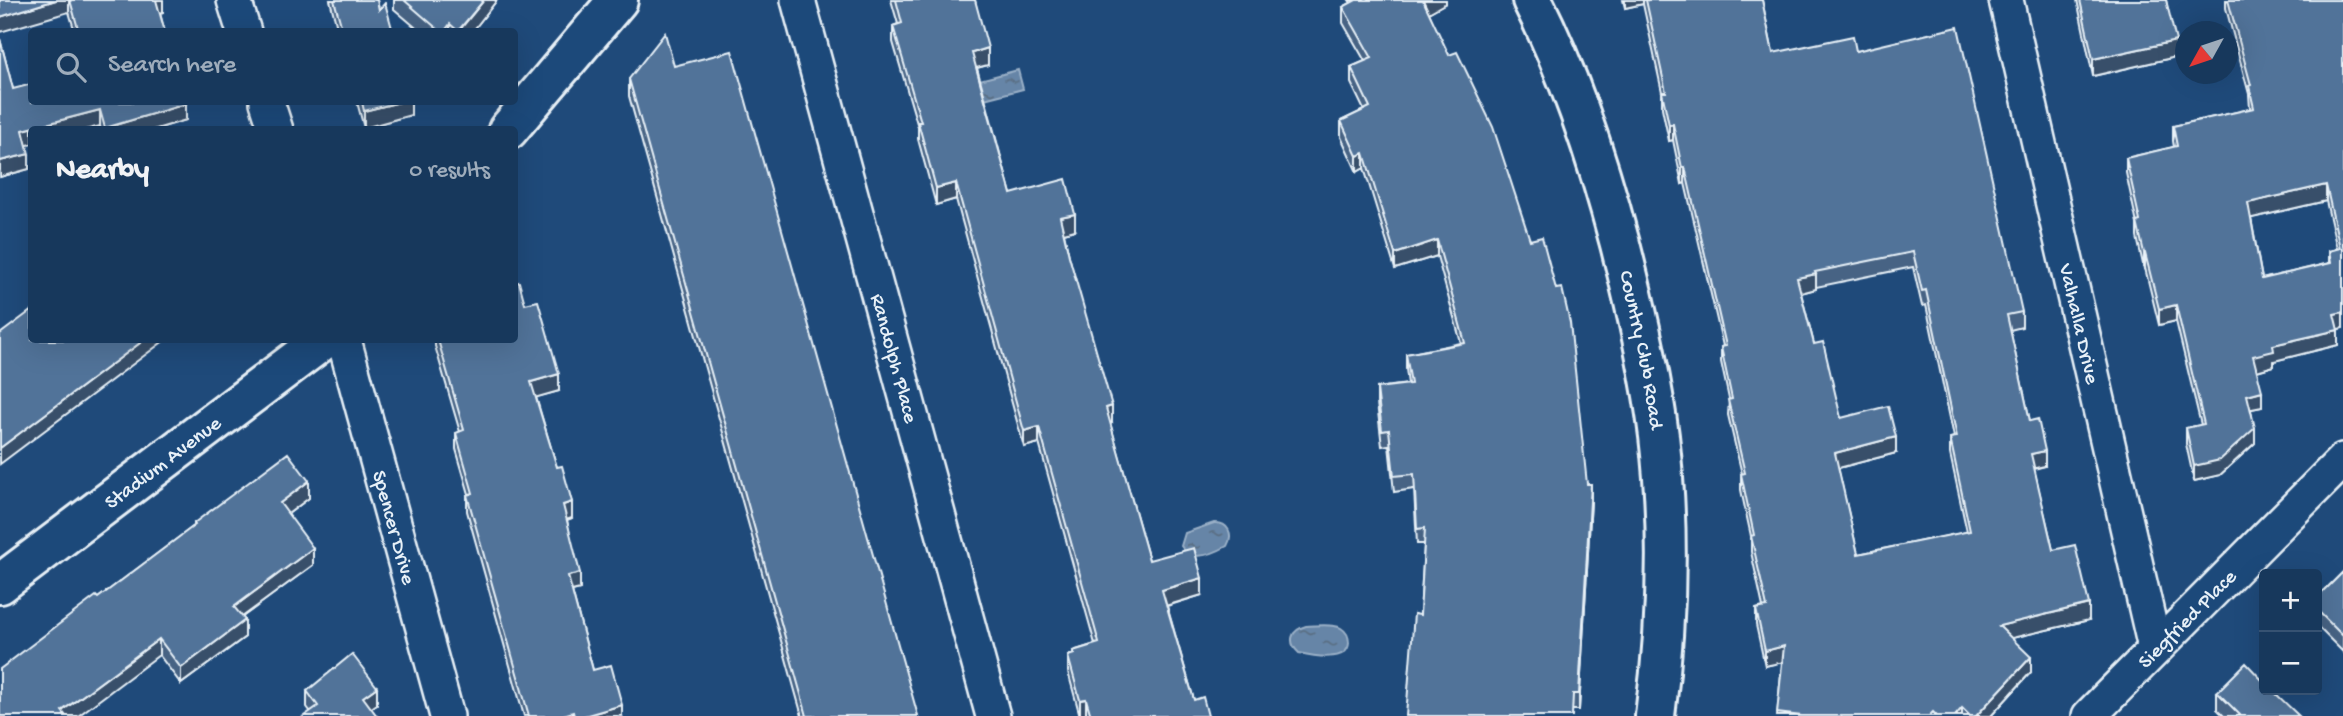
<!DOCTYPE html>
<meta charset="utf-8">
<style>
body{margin:0;font-family:"Gochi Hand",sans-serif;background:#244365;color:#f1f3f6}
.controls{position:absolute;right:21px;bottom:21px;display:grid;overflow:hidden;border-radius:7px;box-shadow:0 7px 28px #0002}
.controls button{width:63px;height:63px;display:grid;place-items:center;padding:0;border:0;border-bottom:2px solid #365272;background:#17385c;color:#f1f3f6;font:35px sans-serif}
.compass{position:absolute;left:2175px;top:21px;width:63px;height:63px;border-radius:50%;background:#17385c;box-shadow:0 7px 28px #0002;rotate:230deg}
.list{margin:0;padding:0;list-style:none}
h2{display:flex;justify-content:space-between;align-items:center;height:91px;margin:0;padding:0 28px;font-size:30px}
h2 small{font-size:23px;font-weight:400;color:#9eacbb}
.icon{flex:none;width:38px;height:38px;fill:none;stroke:currentColor;stroke-width:2;stroke-linecap:round;stroke-linejoin:round}
.map{position:relative;flex:none;width:2343px;height:716px;overflow:hidden}
.search{position:absolute;background:#17385c;box-shadow:0 7px 28px #0002;left:28px;top:28px;width:490px;height:77px;display:flex;align-items:center;gap:18px;box-sizing:border-box;padding:0 24px;border-radius:7px;color:#9eacbb;font-size:26px}
.panel{position:absolute;background:#17385c;box-shadow:0 7px 28px #0002;left:28px;top:126px;width:490px;height:217px;border-radius:7px}
.map>svg:first-child{display:block}
</style>
<div class="map">
<svg width="2343" height="716" viewBox="0 0 2343 716">
<defs>
<pattern id="water-ripples" width="26" height="14" patternUnits="userSpaceOnUse" patternTransform="scale(1.75)"><rect width="26" height="14" fill="#6685a7"/><path d="M2 4q2-2 4 0t4 0M15 11q2-2 4 0t4 0" fill="none" stroke="#596d82"/></pattern>
</defs>
<rect width="100%" height="100%" fill="#1f4a7a"/>
<filter id="ink" filterUnits="userSpaceOnUse"><feTurbulence type="fractalNoise" baseFrequency=".0143" numOctaves="2"/><feDisplacementMap in="SourceGraphic" scale="14" xChannelSelector="R" yChannelSelector="G"/><feConvolveMatrix kernelMatrix="1 2 1 2 8 2 1 2 1" color-interpolation-filters="sRGB"/></filter>
<g filter="url(#ink)">
<!-- water -->
<path fill="url(#water-ripples)" stroke="#9ab0c7" stroke-width="2" d="M 1018,70 L 1023,89 L 953,107 L 949,88 Z
M 1214,523 C 1228,522 1234,534 1227,546 C 1213,554 1191,563 1181,546 L 1185,533 Z
M 1306,626 C 1316,626 1332,623 1341,628 C 1346,631 1349,637 1349,643 C 1348,663 1312,656 1299,653 C 1287,642 1291,630 1306,626 Z"/>
<g fill="none" stroke-linecap="round" stroke-linejoin="round">
<!-- minor casing -->
<g stroke="#e8f1f8" stroke-width="38">
<g id="minor">
<path d="M 234,0 L 244,32"/>
<path id="s1" d="M 798,0 L 993,716"/>
<path id="s2" d="M 2006,0 L 2155,648"/>
<path d="M 267,102 L 276,130"/>
<path id="s3" d="M 344,340 L 447,716"/>
<path id="s4" d="M 2089,716 L 2343,460"/>
</g>
</g>
<!-- tertiary casing -->
<g stroke="#e8f1f8" stroke-width="44">
<g id="tertiary">
<path id="s5" d="M 1532,0 C 1571,77 1598,160 1620,244 C 1636,307 1651,371 1659,436 C 1670,529 1667,624 1655,716"/>
<path d="M 508,130 L 618,0"/>
<path id="s6" d="M 0,584 L 323,340"/>
</g>
</g>
<!-- minor -->
<use href="#minor" stroke="#1f4a7a" stroke-width="33"/>
<!-- tertiary -->
<use href="#tertiary" stroke="#1f4a7a" stroke-width="38"/>
</g>
<!-- wall -->
<path fill="#466384" stroke="#e8f1f8" stroke-width="2" fill-rule="evenodd" d="M 0,0 L 163,0 L 163,12 L 160,13 L 165,32 L 75,32 L 69,12 Z
M 330,0 L 377,0 L 379,10 L 393,32 L 338,32 Z
M 394,0 L 497,0 L 472,32 L 421,32 L 394,9 Z
M 891,0 L 975,0 L 988,65 L 977,68 L 1011,194 L 1075,230 L 1064,233 L 1069,256 L 1112,423 L 1110,423 L 1149,560 L 1202,595 L 1167,606 L 1194,700 L 1208,716 L 1080,716 L 1068,672 L 1068,656 L 1073,654 L 1073,651 L 1095,644 L 1039,443 L 1024,447 L 956,199 L 936,205 L 918,139 L 918,127 L 893,42 L 893,26 L 898,24 Z
M 1349,0 L 1446,0 L 1446,3 L 1429,12 L 1587,484 L 1591,500 L 1579,710 L 1573,710 L 1420,615 L 1424,544 L 1417,544 L 1414,489 L 1394,492 L 1389,445 L 1382,446 L 1377,403 L 1377,388 L 1408,384 L 1406,369 L 1406,354 L 1461,343 L 1437,256 L 1395,269 L 1364,168 L 1357,172 L 1341,137 L 1341,121 L 1364,110 L 1351,83 L 1351,67 L 1365,61 L 1343,23 L 1343,7 L 1351,3 Z
M 1623,0 L 1762,0 L 1773,53 L 1856,51 L 2022,312 L 2022,327 L 2010,330 L 2030,421 L 2045,466 L 2034,469 L 2053,550 L 2089,620 L 2012,638 L 2031,672 L 1991,716 L 1777,716 L 1782,662 L 1765,666 L 1756,625 L 1756,609 L 1763,607 L 1751,552 L 1751,536 L 1741,490 L 1741,474 L 1742,474 L 1728,415 L 1729,399 L 1721,362 L 1721,347 L 1723,346 L 1685,183 L 1682,184 L 1673,140 L 1669,141 L 1662,108 L 1662,92 L 1643,4 L 1625,8 ZM 1913,267 L 1922,306 L 1926,305 L 1954,437 L 1950,438 L 1950,454 L 1967,532 L 1858,554 L 1838,468 L 1896,453 L 1841,418 L 1814,344 L 1801,293 L 1816,289 L 1816,287 Z
M 2077,0 L 2166,0 L 2176,57 L 2093,76 Z
M 2226,0 L 2343,0 L 2343,328 L 2338,329 L 2338,345 L 2274,361 L 2274,366 L 2257,371 L 2262,407 L 2251,409 L 2255,443 L 2220,475 L 2194,481 L 2186,444 L 2186,428 L 2201,425 L 2176,321 L 2159,325 L 2145,268 L 2144,269 L 2137,237 L 2137,224 L 2126,173 L 2126,158 L 2174,147 L 2173,141 L 2173,126 L 2250,109 L 2249,94 L 2226,8 ZM 2326,201 L 2337,249 L 2329,251 L 2329,263 L 2262,279 L 2251,218 Z
M 0,39 L 13,89 L 186,120 L 153,130 L 101,130 L 100,126 L 27,145 L 29,169 L 0,177 Z
M 674,66 L 918,716 L 802,716 L 629,96 L 629,79 Z
M 357,102 L 411,102 L 411,115 L 364,128 Z
M 525,304 L 559,391 L 536,397 L 572,518 L 567,520 L 580,589 L 572,591 L 593,670 L 622,716 L 524,716 L 467,511 L 467,495 L 469,494 L 456,449 L 456,433 L 460,432 L 435,346 L 435,340 L 514,340 Z
M 309,498 L 288,514 L 313,565 L 242,617 L 245,637 L 181,684 L 159,655 L 98,598 L 194,526 L 194,523 Z
M 2343,572 L 2343,652 L 2317,626 L 2317,598 Z
M 307,691 L 377,704 L 310,711 L 307,707 Z
M 2217,692 L 2299,716 L 2224,716 L 2217,709 Z"/>
<!-- shaded-wall -->
<path fill="#39506b" stroke="#e8f1f8" stroke-width="2" d="M 56,0 L 69,0 L 69,12 L 0,32 L 0,17 Z
M 156,0 L 163,0 L 163,12 L 156,14 Z
M 484,0 L 497,0 L 472,32 L 458,32 Z
M 1423,0 L 1446,0 L 1446,3 L 1423,16 Z
M 1625,0 L 1643,0 L 1643,4 L 1625,8 Z
M 450,24 L 450,32 L 444,32 Z
M 2176,41 L 2176,57 L 2093,76 L 2093,59 Z
M 988,48 L 988,65 L 972,69 L 972,53 Z
M 400,102 L 411,102 L 411,115 L 364,128 L 364,111 Z
M 186,104 L 186,120 L 153,130 L 105,130 L 105,128 Z
M 100,110 L 100,126 L 85,130 L 32,130 L 32,144 L 23,146 L 23,130 Z
M 1673,124 L 1673,140 L 1669,141 L 1669,125 Z
M 1364,153 L 1364,168 L 1357,172 L 1357,156 Z
M 29,154 L 29,169 L 0,177 L 0,161 Z
M 1685,167 L 1685,183 L 1682,184 L 1682,168 Z
M 956,183 L 956,199 L 936,205 L 936,188 Z
M 2326,185 L 2326,201 L 2248,219 L 2248,203 Z
M 1075,214 L 1075,230 L 1060,234 L 1060,217 Z
M 1437,240 L 1437,256 L 1395,269 L 1395,254 Z
M 2144,253 L 2145,253 L 2145,268 L 2144,269 Z
M 1816,274 L 1816,289 L 1797,294 L 1797,278 Z
M 2176,305 L 2176,321 L 2159,325 L 2159,309 Z
M 2343,312 L 2343,328 L 2334,330 L 2334,314 Z
M 2338,330 L 2338,345 L 2274,361 L 2274,366 L 2253,372 L 2253,356 L 2273,345 Z
M 144,340 L 165,340 L 0,464 L 0,448 Z
M 559,374 L 559,391 L 531,399 L 531,382 Z
M 2262,391 L 2262,407 L 2247,410 L 2247,395 Z
M 1112,406 L 1112,423 L 1106,424 L 1106,408 Z
M 1039,427 L 1039,443 L 1024,447 L 1024,431 Z
M 2255,428 L 2255,443 L 2220,475 L 2194,481 L 2194,466 Z
M 1896,437 L 1896,453 L 1835,469 L 1835,453 Z
M 2045,451 L 2045,466 L 2031,469 L 2031,454 Z
M 309,481 L 309,498 L 280,520 L 280,503 Z
M 1591,484 L 1591,500 L 1579,710 L 1579,694 Z
M 572,502 L 572,518 L 563,521 L 563,505 Z
M 313,548 L 313,565 L 234,623 L 234,607 Z
M 580,573 L 580,589 L 568,592 L 568,576 Z
M 1202,578 L 1202,595 L 1162,607 L 1162,590 Z
M 2089,604 L 2089,620 L 1999,641 L 1999,626 Z
M 245,620 L 245,637 L 181,684 L 181,668 Z
M 159,639 L 159,655 L 78,716 L 62,716 L 62,711 Z
M 1784,646 L 1784,662 L 1765,666 L 1765,651 Z
M 2031,657 L 2031,672 L 1991,716 L 1976,716 Z
M 377,687 L 377,704 L 363,714 L 363,697 Z
M 1086,699 L 1086,715 L 1080,716 L 1080,700 Z
M 622,705 L 622,716 L 584,716 Z
M 1962,708 L 1962,716 L 1955,716 Z
M 573,712 L 573,716 L 560,716 Z"/>
<!-- building -->
<path fill="#517399" stroke="#e8f1f8" stroke-width="2" fill-rule="evenodd" d="M 0,0 L 56,0 L 0,17 Z
M 70,0 L 156,0 L 165,32 L 79,32 Z
M 334,0 L 377,0 L 379,10 L 385,3 L 393,32 L 343,32 Z
M 404,0 L 484,0 L 458,31 L 450,24 L 444,32 L 441,32 Z
M 896,0 L 975,0 L 988,48 L 972,53 L 1011,194 L 1066,179 L 1075,214 L 1060,217 L 1069,256 L 1112,406 L 1106,408 L 1149,560 L 1194,548 L 1202,578 L 1162,590 L 1194,700 L 1203,697 L 1208,716 L 1091,716 L 1086,699 L 1080,700 L 1068,656 L 1074,654 L 1073,651 L 1099,643 L 1039,427 L 1024,431 L 956,183 L 936,188 L 918,122 L 921,122 L 893,26 L 902,23 Z
M 1356,0 L 1423,0 L 1449,55 L 1457,52 L 1493,127 L 1530,240 L 1542,237 L 1556,289 L 1562,288 L 1570,323 L 1587,484 L 1591,484 L 1579,694 L 1573,694 L 1572,716 L 1406,716 L 1414,614 L 1420,615 L 1425,528 L 1417,529 L 1414,474 L 1394,476 L 1389,430 L 1382,431 L 1377,388 L 1411,384 L 1406,354 L 1465,343 L 1437,240 L 1395,254 L 1364,153 L 1357,156 L 1341,121 L 1370,107 L 1351,67 L 1372,58 L 1343,7 Z
M 1646,0 L 1762,0 L 1773,53 L 1853,36 L 1856,51 L 1958,27 L 2022,312 L 2007,315 L 2030,421 L 2038,419 L 2045,451 L 2031,454 L 2053,550 L 2075,545 L 2089,604 L 1999,626 L 2031,657 L 1976,716 L 1970,716 L 1962,708 L 1955,716 L 1937,716 L 1933,712 L 1929,716 L 1802,716 L 1777,713 L 1784,646 L 1765,651 L 1756,609 L 1767,607 L 1751,536 L 1754,535 L 1741,474 L 1745,473 L 1728,400 L 1732,399 L 1721,347 L 1726,346 L 1685,167 L 1682,168 L 1673,124 L 1669,125 L 1662,92 L 1666,92 ZM 1913,252 L 1922,291 L 1926,290 L 1957,437 L 1950,438 L 1970,531 L 1858,554 L 1835,453 L 1896,437 L 1888,406 L 1841,418 L 1823,342 L 1814,344 L 1797,278 L 1816,274 L 1815,272 Z
M 2080,0 L 2166,0 L 2176,41 L 2093,59 Z
M 2228,0 L 2343,0 L 2343,312 L 2334,314 L 2338,330 L 2273,345 L 2274,351 L 2253,356 L 2262,391 L 2247,395 L 2255,428 L 2220,460 L 2194,466 L 2186,428 L 2204,424 L 2176,305 L 2159,309 L 2145,253 L 2144,253 L 2137,222 L 2140,221 L 2126,158 L 2177,146 L 2173,126 L 2254,108 L 2249,86 L 2251,85 ZM 2326,185 L 2340,248 L 2329,251 L 2331,263 L 2262,279 L 2248,203 Z
M 665,33 L 674,66 L 732,51 L 918,716 L 807,716 L 629,79 Z
M 0,39 L 13,89 L 32,84 L 32,102 L 185,102 L 186,104 L 105,128 L 100,110 L 23,130 L 29,154 L 0,161 Z
M 362,102 L 400,102 L 364,111 Z
M 519,282 L 525,304 L 538,301 L 559,374 L 531,382 L 557,467 L 562,466 L 572,502 L 563,505 L 580,573 L 568,576 L 593,670 L 611,665 L 622,705 L 584,716 L 574,716 L 573,712 L 560,716 L 529,716 L 467,495 L 473,493 L 456,433 L 464,430 L 438,340 L 514,340 L 514,283 Z
M 32,310 L 32,340 L 144,340 L 0,448 L 0,334 Z
M 288,453 L 309,481 L 280,503 L 313,548 L 234,607 L 245,620 L 181,668 L 159,639 L 62,711 L 66,716 L 0,716 L 0,669 L 96,596 L 98,598 L 195,525 L 194,523 Z
M 2343,572 L 2343,636 L 2317,610 L 2317,598 Z
M 352,654 L 377,687 L 363,697 L 377,716 L 304,716 L 318,706 L 307,691 Z
M 2246,663 L 2264,682 L 2264,690 L 2272,690 L 2299,716 L 2241,716 L 2217,692 Z"/>
</g>
<g text-anchor="middle" stroke-width="6" stroke-linejoin="round" paint-order="stroke">
<!-- street labels -->
<g font-size="21" fill="#e8f1f8" stroke="#1f4a7a">
<text dy="7" stroke="none"><textPath href="#s2" startOffset="332">Valhalla Drive</textPath></text>
<text dy="7" stroke="none"><textPath href="#s5" startOffset="368">Country Club Road</textPath></text>
<text dy="7" stroke="none"><textPath href="#s1" startOffset="371">Randolph Place</textPath></text>
<text dy="7" stroke="none"><textPath href="#s6" startOffset="203">Stadium Avenue</textPath></text>
<text dy="7" stroke="none"><textPath href="#s3" startOffset="194">Spencer Drive</textPath></text>
<text dy="7" stroke="none"><textPath href="#s4" startOffset="138">Siegfried Place</textPath></text>
</g>
</g>
</svg>
<div class="controls">
<button>+</button>
<button>−</button>
</div>
<svg class="compass" viewBox="-18 -18 36 36"><path d="M0-13l5 13h-10z" fill="#e53935"/><path d="M0 13l5-13h-10z" fill="#9eacbb"/></svg>
<div class="search"><svg class="icon" aria-label="search" viewBox="0 0 24 24"><circle cx="10" cy="10" r="6"/><path d="M15 15l6 6"/></svg>Search here</div>
<section class="panel">
<h2>Nearby<small>0 results</small></h2>
<ul class="list">
</ul>
</section>
</div>
